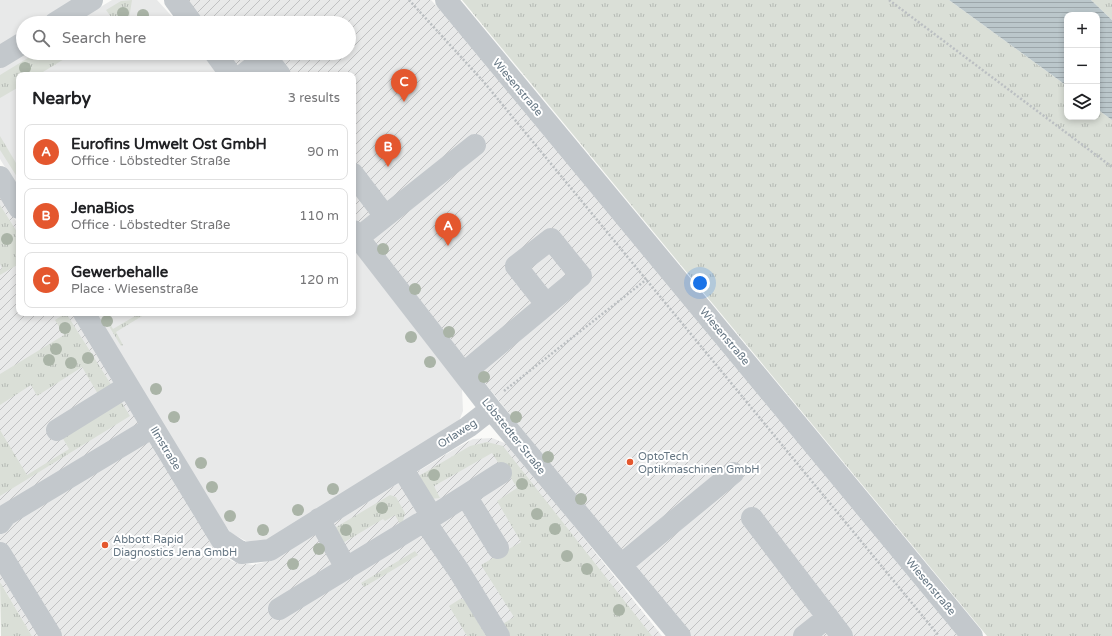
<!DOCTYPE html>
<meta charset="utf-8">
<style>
body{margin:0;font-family:"Varela Round",sans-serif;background:#f6f6f6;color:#202124}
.controls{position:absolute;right:12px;top:12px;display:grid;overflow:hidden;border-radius:8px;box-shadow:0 2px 6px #0003}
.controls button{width:36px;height:36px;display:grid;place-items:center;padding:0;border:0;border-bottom:1px solid #e0e0e0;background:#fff;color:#202124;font:20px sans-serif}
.you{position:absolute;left:700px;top:283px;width:14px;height:14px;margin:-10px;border:3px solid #fff;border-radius:50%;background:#1a73e8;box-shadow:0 0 0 6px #1a73e833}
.badge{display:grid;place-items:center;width:26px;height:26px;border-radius:50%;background:#e4572e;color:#fff;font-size:13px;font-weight:700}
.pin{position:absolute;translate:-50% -33px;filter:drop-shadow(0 1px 2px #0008)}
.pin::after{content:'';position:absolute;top:21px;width:14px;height:12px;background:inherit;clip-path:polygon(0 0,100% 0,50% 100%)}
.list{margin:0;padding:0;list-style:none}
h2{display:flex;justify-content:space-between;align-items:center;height:52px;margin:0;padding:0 16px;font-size:17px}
h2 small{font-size:13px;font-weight:400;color:#757577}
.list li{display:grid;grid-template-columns:26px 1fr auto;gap:12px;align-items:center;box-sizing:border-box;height:56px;margin:0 8px 8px;padding:0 8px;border:1px solid #e0e0e0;border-radius:8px}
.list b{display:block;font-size:15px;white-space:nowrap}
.list p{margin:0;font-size:13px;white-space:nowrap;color:#757577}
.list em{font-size:13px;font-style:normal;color:#757577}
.icon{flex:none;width:22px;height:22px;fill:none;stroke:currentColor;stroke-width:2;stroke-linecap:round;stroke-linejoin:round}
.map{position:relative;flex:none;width:1112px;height:636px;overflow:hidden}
.search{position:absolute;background:#fff;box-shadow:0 2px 6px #0003;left:16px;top:16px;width:340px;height:44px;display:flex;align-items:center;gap:10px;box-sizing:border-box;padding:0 14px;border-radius:22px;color:#757577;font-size:15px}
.panel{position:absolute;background:#fff;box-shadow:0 2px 6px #0003;left:16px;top:72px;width:340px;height:244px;border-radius:8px}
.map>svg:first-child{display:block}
</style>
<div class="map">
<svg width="1112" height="636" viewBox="0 0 1112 636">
<defs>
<pattern id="industrial-furrows" width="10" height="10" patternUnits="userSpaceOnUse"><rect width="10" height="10" fill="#e8e9e9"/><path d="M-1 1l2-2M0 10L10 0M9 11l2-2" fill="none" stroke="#c0c1c2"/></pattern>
<pattern id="grass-tufts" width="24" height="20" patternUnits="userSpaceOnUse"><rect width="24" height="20" fill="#dadfd7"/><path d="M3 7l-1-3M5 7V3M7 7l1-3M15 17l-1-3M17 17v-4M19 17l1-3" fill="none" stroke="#b4b9b4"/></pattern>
<pattern id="water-rules" width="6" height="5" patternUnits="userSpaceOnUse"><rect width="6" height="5" fill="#bbc7cb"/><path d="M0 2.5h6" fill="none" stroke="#9ca6aa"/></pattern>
</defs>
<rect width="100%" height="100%" fill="#fafaf8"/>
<!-- built -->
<path fill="#e8e9e9" d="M 0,0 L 77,0 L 39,23 L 23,23 L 23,33 L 0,47 Z
M 112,0 L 157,0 L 178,23 L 74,23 Z
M 25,53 L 201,53 L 219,75 L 19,75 L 19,190 L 0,159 L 0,68 Z
M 353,246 L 462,388 L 463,411 L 459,421 L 270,540 L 254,542 L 246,541 L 231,533 L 225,525 L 94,313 L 353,313 Z"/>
<!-- industrial -->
<path fill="url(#industrial-furrows)" d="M 185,0 L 431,0 L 461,32 L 958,636 L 685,636 L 353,216 L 353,75 L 242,75 L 225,53 L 349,53 L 349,23 L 202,23 Z
M 0,195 L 19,226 L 19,313 L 73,313 L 217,547 L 224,556 L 234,562 L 253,565 L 275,559 L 458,447 L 473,439 L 492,438 L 507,444 L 515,452 L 662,636 L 32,636 L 0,582 Z"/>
<!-- grass -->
<path fill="url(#grass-tufts)" d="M 132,0 L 129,19 L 123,23 L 112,23 L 114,21 L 106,10 L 121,1 Z
M 462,0 L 949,0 L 1067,86 L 1067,117 L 1097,117 L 1097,109 L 1112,120 L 1112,636 L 987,636 Z
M 1091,0 L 1112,0 L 1112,20 Z
M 36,53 L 53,53 L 56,57 L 62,53 L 74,53 L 38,75 L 19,75 L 19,87 L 0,98 L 0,75 Z
M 0,136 L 19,168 L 19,180 L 0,150 Z
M 0,205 L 19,235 L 19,264 L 0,275 L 0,270 L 2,268 L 0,264 Z
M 66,313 L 112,386 L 98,394 L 82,367 L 37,396 L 31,385 L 0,405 L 0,374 L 64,335 L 55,320 Z
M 140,313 L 147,313 L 116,332 L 123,345 L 121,346 L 104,318 L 106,317 L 113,329 Z
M 119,398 L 130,416 L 0,496 L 0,430 L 27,475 L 69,449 L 62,437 Z
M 487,442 L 503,446 L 652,636 L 507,636 L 501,625 L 514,617 L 481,565 L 521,542 L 497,501 L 517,488 L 502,462 L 499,464 L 492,453 L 434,486 L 440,498 L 431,499 L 417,477 L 470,446 Z
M 390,495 L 396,497 L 405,513 L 403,521 L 400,524 L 395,515 L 385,521 L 383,519 L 338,546 L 333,529 Z
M 415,551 L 418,555 L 364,587 L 361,583 Z
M 0,582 L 32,636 L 1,636 Z
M 460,599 L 464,599 L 486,636 L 467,636 L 449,606 Z"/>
<!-- water -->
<path fill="url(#water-rules)" d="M 949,0 L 1091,0 L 1112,20 L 1112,120 L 1097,109 L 1097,15 L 1067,15 L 1067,86 Z"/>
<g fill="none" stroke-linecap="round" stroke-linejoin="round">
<!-- path -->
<path stroke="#bbbfc2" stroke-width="2.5" stroke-dasharray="2 2" stroke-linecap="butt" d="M 409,0 L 483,81 L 939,636
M 889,0 L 1112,167
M 504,391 L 647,279"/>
<!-- minor -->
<path stroke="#c3c8cc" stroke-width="22" d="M 175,0 L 192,23
M 446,0 L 972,636
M 55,23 L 92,0
M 215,53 L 231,75
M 0,57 L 23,43
M 243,75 L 266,57 L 280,75
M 353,174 L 385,216
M 0,177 L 19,208
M 353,231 L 491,409 L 680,636
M 358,238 L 475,145
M 84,313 L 221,539 L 242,553 L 270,550 L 468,427 L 491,409
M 464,373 L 581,276 L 551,239 L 516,266 L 546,304
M 57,430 L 128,386
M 402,468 L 431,515 L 435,515 L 501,473
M 466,496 L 498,548
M 752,518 L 842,636
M 319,519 L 346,568
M 0,523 L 6,515 L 153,427
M 0,553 L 51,636
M 621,565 L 733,473
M 279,609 L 419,524 L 426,523 L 459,571 L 499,636
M 804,636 L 828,617"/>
</g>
<!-- trees -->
<g fill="#aab4a7">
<circle cx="123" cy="13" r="6"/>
<circle cx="143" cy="15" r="6"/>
<circle cx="25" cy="68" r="6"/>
<circle cx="7" cy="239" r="6"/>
<circle cx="383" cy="249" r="6"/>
<circle cx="415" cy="289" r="6"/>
<circle cx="107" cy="321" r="6"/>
<circle cx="65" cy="328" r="6"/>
<circle cx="449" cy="332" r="6"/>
<circle cx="411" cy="337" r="6"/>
<circle cx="56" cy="349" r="6"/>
<circle cx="88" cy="358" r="6"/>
<circle cx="49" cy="360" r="6"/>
<circle cx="430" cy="362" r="6"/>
<circle cx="71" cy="363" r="6"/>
<circle cx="484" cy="377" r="6"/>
<circle cx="156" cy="389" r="6"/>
<circle cx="174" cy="417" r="6"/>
<circle cx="516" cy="417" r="6"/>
<circle cx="548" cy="457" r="6"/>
<circle cx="201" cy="463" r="6"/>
<circle cx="434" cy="475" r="6"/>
<circle cx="522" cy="484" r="6"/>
<circle cx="212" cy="487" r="6"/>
<circle cx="333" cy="489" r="6"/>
<circle cx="581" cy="499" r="6"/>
<circle cx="382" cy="508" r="6"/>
<circle cx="298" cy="510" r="6"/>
<circle cx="537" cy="514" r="6"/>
<circle cx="230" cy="516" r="6"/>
<circle cx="555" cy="529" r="6"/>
<circle cx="263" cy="530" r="6"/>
<circle cx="346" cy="530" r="6"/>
<circle cx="319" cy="549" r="6"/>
<circle cx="567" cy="556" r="6"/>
<circle cx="293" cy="564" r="6"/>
<circle cx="587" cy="569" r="6"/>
<circle cx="619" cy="610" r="6"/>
</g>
<!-- markers -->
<g fill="#e4572e" stroke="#fff" stroke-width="1.5">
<circle cx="630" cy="462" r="4"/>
<circle cx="105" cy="545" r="4"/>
</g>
<g text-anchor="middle" stroke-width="4" stroke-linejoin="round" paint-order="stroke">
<!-- street labels -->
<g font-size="11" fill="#657683" stroke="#fff">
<text transform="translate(518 87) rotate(50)" y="4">Wiesenstraße</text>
<text transform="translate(725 336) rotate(50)" y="4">Wiesenstraße</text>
<text transform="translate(457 433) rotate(-33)" y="4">Orlaweg</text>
<text transform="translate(514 436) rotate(51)" y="4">Löbstedter Straße</text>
<text transform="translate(166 448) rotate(59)" y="4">Ilmstraße</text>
<text transform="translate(931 586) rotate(50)" y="4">Wiesenstraße</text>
</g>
<!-- poi labels -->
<g font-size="11" fill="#657683" stroke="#fff" text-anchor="start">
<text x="638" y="460">OptoTech<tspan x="638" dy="13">Optikmaschinen GmbH</tspan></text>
<text x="113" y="543">Abbott Rapid<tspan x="113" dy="13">Diagnostics Jena GmbH</tspan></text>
</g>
</g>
</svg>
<div class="controls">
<button>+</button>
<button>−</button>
<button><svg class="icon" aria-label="layers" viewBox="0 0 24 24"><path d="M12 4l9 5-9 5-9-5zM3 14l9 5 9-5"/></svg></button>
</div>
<div class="you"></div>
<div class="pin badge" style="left:448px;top:246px">A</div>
<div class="pin badge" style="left:388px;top:167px">B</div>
<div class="pin badge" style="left:404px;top:102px">C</div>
<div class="search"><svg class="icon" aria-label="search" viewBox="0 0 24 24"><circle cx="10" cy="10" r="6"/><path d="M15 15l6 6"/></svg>Search here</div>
<section class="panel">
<h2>Nearby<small>3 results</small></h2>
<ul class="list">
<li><span class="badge">A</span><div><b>Eurofins Umwelt Ost GmbH</b><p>Office · Löbstedter Straße</p></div><em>90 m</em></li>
<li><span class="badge">B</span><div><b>JenaBios</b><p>Office · Löbstedter Straße</p></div><em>110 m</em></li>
<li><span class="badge">C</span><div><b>Gewerbehalle</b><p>Place · Wiesenstraße</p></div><em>120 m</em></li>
</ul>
</section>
</div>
